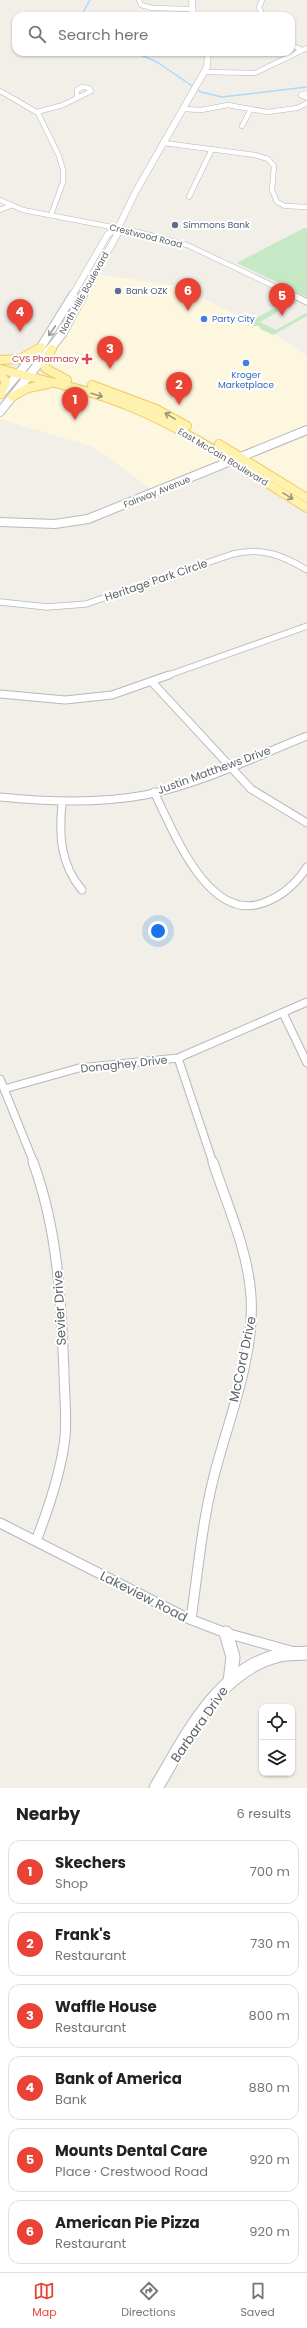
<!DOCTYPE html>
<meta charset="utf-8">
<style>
body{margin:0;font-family:Poppins,sans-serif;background:#f2f2f2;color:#222}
.controls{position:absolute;right:12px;bottom:12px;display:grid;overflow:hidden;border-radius:8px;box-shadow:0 1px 3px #0004}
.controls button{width:36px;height:36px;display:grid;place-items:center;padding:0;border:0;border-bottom:1px solid #e0e0e0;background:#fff;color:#222;font:20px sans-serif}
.you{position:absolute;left:158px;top:931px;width:14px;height:14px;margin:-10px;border:3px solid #fff;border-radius:50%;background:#1a73e8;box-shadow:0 0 0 6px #1a73e833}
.badge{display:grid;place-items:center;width:26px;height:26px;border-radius:50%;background:#ea4335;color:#fff;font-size:13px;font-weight:700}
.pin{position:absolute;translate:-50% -33px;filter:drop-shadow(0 1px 2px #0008)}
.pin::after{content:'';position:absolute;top:21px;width:14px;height:12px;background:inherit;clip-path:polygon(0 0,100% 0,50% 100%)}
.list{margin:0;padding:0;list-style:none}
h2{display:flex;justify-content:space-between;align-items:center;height:52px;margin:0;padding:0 16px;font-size:17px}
h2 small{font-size:13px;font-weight:400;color:#767676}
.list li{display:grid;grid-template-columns:26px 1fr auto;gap:12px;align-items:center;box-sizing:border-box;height:64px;margin:0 8px 8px;padding:0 8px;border:1px solid #e0e0e0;border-radius:12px}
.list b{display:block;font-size:15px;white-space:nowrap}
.list p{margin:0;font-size:13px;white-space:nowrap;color:#767676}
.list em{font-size:13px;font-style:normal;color:#767676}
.icon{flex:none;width:22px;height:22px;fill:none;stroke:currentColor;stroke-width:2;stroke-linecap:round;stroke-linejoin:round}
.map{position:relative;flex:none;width:307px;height:1788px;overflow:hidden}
.search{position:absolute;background:#fff;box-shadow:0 1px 3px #0004;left:12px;right:12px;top:12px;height:44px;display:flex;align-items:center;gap:10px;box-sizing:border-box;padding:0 14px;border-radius:12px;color:#767676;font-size:15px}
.sheet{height:484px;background:#fff}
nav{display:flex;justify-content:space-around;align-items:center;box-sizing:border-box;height:56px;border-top:1px solid #e0e0e0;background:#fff;font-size:11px;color:#767676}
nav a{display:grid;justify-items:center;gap:2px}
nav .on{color:#ea4335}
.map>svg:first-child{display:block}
</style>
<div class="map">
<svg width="307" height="1788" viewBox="0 0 307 1788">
<rect width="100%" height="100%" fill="#f1efe8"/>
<!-- commercial -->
<path fill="#fef7e0" d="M 95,274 L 178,286 L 276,335 L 307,356 L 307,498 L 240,457 L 143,403 L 67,380 L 48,371 L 45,362 Z
M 50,384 L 130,406 L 231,461 L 156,492 L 93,447 L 0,419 L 0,412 L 10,399 Z"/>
<!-- green -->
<path fill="#c5e8c5" d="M 304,228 L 307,228 L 307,297 L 237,263 Z
M 287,298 L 298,303 L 287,304 L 281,310 L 260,322 L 276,330 L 306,313 L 305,307 L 307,316 L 273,335 L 260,329 L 259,326 L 249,326 L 247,323 L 286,302 L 283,300 Z"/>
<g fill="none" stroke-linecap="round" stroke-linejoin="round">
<!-- stream -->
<path stroke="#aadaff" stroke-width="1.5" d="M 81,16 L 90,0
M 134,52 L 157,62 L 201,92 L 222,97 L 307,87"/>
<!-- street-far3 casing -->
<g stroke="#b5b8bc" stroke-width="5.5">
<path id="street-far3" d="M 139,0 L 141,5 L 152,8 L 192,9
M 262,0 L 259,7 L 263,16
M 291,45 L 302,50
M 205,72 L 255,73 L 307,48
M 82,87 L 89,88 L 91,91 L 77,98 L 77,90 Z
M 0,91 L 38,113 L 59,156 L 63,170 L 63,182 L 51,215
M 307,93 L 301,95 L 307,98
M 183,109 L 201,110 L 228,105 L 267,112 L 297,108 L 307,103
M 37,112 L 63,105 L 77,98
M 242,126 L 251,109
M 164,143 L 255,155 L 268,159 L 274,166 L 272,190 L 277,202 L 285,206 L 307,207
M 189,197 L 212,149
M 0,200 L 23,210 L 138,232 L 187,245 L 295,296
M 0,210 L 10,206"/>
</g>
<!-- street-far2 casing -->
<g stroke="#b5b8bc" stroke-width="7">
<path id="street-far2" d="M 293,295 L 307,302
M 0,602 L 47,607 L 86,604 L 233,554 C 262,547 282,555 307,570
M 166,676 L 307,626"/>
</g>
<!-- street-far1 casing -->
<g stroke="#b5b8bc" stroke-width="9">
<path id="street-far1" d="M 152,682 L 251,789 L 307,823
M 0,694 L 65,700 L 112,695 L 169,675
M 154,792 C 173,830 208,923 263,903 C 283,896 296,884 307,867
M 0,797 C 48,802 97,804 145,795 C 201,784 254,757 307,736
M 62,803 C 59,835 60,864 82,890
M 283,1013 L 307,1063
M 178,1058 L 213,1163
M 0,1079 L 34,1163
M 4,1089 L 79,1068 L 178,1058 L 307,1002"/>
</g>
<!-- street casing -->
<g stroke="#b5b8bc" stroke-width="11">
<path id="street" d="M 33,1162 C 58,1230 61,1300 64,1372 C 64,1396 68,1421 64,1445 C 59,1478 48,1510 36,1541
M 0,1523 L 187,1618 L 226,1633 L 291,1651
M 191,1619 C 198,1571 202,1523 214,1476 C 229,1417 255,1357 251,1296 C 248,1250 227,1205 213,1162"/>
</g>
<!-- secondary-far2 casing -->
<g stroke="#b6babf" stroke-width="7">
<path id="secondary-far2" d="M 192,0 L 193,16
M 72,296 L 108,234 L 118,228
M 83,296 L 118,233 L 118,228 L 136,191 L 207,67 L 208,52"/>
</g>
<!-- secondary-far1 casing -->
<g stroke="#b6babf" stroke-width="10">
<path id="secondary-far1" d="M 1,394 L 41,347 L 73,295
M 0,412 L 62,334 L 83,295
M 0,522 L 55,524 L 88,519 L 307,430"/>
</g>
<!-- secondary casing -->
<g stroke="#b6babf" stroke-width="15">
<path id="secondary" d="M 226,1633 L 233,1657 L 230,1682
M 156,1788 C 185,1739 218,1669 280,1655 C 288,1653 298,1654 307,1653"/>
</g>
<!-- primary casing -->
<g stroke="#f2c960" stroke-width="10">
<path id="primary" d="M 52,349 L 45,362 L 45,368 L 67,380
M 0,360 L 20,359 L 41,347
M 0,369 C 44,381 89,389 131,407 C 194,433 249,473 307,508
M 0,373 L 6,382 L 1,394
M 92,385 L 156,409 L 187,426
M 12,397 L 28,388 L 48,384
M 219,444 L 307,498"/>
</g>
<!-- street-far3 -->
<use href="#street-far3" stroke="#fff" stroke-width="4.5"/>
<!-- street-far2 -->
<use href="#street-far2" stroke="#fff" stroke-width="5.5"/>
<!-- street-far1 -->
<use href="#street-far1" stroke="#fff" stroke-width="7"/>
<!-- street -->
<use href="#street" stroke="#fff" stroke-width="9"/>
<!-- secondary-far2 -->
<use href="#secondary-far2" stroke="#fff" stroke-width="6"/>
<!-- secondary-far1 -->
<use href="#secondary-far1" stroke="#fff" stroke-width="8"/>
<!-- secondary -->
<use href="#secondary" stroke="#fff" stroke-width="13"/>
<!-- primary -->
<use href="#primary" stroke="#fff2af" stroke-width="8"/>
</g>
<!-- one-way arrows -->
<defs><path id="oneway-shaft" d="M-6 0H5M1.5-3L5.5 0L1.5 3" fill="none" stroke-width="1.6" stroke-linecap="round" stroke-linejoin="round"/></defs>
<use stroke="#979a9d" href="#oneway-shaft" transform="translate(52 331) rotate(124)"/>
<g stroke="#979581">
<use href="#oneway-shaft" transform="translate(97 395) rotate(18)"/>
<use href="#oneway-shaft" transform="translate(170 416) rotate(-149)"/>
<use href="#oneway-shaft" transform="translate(288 496) rotate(31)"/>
</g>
<!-- markers -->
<g fill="#5c6f8a" stroke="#fff" stroke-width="1.5">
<circle cx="175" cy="225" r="4"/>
<circle cx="118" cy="291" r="4"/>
</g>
<g fill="#3f7fe0" stroke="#fff" stroke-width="1.5">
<circle cx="204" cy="319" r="4"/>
<circle cx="246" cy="363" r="4"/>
</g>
<path fill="#e0444e" stroke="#fff" stroke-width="1.5" d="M85 353h4v4h4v4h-4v4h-4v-4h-4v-4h4z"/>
<g text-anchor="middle" stroke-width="4" stroke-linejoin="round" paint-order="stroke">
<!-- far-service labels -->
<g font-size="9" fill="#4e5e75" stroke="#fff" text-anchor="start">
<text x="183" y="228">Simmons Bank</text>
<text x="126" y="294">Bank OZK</text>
</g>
<!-- far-street labels -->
<g font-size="9" fill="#5f6368" stroke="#fff">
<text transform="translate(146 236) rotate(14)" y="3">Crestwood Road</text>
<text transform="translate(84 293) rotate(-61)" y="3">North Hills Boulevard</text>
<text transform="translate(223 457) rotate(31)" y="3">East McCain Boulevard</text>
<text transform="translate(157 492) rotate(-22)" y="3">Fairway Avenue</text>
</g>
<!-- far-shop labels -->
<g font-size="9" fill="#366cbe" stroke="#fff" text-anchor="start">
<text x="212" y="322">Party City</text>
<text x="246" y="378" text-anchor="middle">Kroger<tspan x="246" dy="10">Marketplace</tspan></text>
</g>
<!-- far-health labels -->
<g font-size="9" fill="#be3a42" stroke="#fff" text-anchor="end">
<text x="79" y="362">CVS Pharmacy</text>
</g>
<!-- street labels -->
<g font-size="11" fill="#5f6368" stroke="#fff">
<text transform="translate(156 580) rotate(-19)" y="4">Heritage Park Circle</text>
<text transform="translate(214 770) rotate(-20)" y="4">Justin Matthews Drive</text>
<text transform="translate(124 1064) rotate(-6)" y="4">Donaghey Drive</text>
</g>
<!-- near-street labels -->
<g font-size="13" fill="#5f6368" stroke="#fff">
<text transform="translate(59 1308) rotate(-93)" y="5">Sevier Drive</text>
<text transform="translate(242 1359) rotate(-78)" y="5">McCord Drive</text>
<text transform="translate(144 1596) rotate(27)" y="5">Lakeview Road</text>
<text transform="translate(199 1724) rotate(-55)" y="5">Barbara Drive</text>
</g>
</g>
</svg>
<div class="controls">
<button><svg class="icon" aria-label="locate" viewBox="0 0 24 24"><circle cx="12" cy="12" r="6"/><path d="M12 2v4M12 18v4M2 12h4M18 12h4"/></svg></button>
<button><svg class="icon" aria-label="layers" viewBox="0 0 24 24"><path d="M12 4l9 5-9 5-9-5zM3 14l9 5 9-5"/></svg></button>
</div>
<div class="you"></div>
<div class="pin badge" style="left:75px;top:420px">1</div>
<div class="pin badge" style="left:179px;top:405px">2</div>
<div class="pin badge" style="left:110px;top:369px">3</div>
<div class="pin badge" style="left:20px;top:332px">4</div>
<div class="pin badge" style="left:282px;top:316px">5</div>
<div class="pin badge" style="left:188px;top:311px">6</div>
<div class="search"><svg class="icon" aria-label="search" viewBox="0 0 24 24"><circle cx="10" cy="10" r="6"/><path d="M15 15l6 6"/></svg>Search here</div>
</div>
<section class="sheet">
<h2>Nearby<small>6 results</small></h2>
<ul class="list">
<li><span class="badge">1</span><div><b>Skechers</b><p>Shop</p></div><em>700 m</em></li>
<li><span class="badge">2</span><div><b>Frank's</b><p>Restaurant</p></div><em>730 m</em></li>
<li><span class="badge">3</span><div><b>Waffle House</b><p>Restaurant</p></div><em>800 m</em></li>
<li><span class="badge">4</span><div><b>Bank of America</b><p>Bank</p></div><em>880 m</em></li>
<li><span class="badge">5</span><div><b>Mounts Dental Care</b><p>Place · Crestwood Road</p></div><em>920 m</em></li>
<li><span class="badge">6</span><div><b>American Pie Pizza</b><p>Restaurant</p></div><em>920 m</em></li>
</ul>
</section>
<nav>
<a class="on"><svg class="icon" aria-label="map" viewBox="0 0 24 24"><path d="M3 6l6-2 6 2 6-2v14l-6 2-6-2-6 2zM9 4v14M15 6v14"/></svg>Map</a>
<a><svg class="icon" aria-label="directions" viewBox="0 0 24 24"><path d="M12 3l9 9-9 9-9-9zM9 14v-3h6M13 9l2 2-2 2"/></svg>Directions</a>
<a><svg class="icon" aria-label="saved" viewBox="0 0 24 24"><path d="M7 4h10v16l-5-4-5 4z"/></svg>Saved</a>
</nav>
